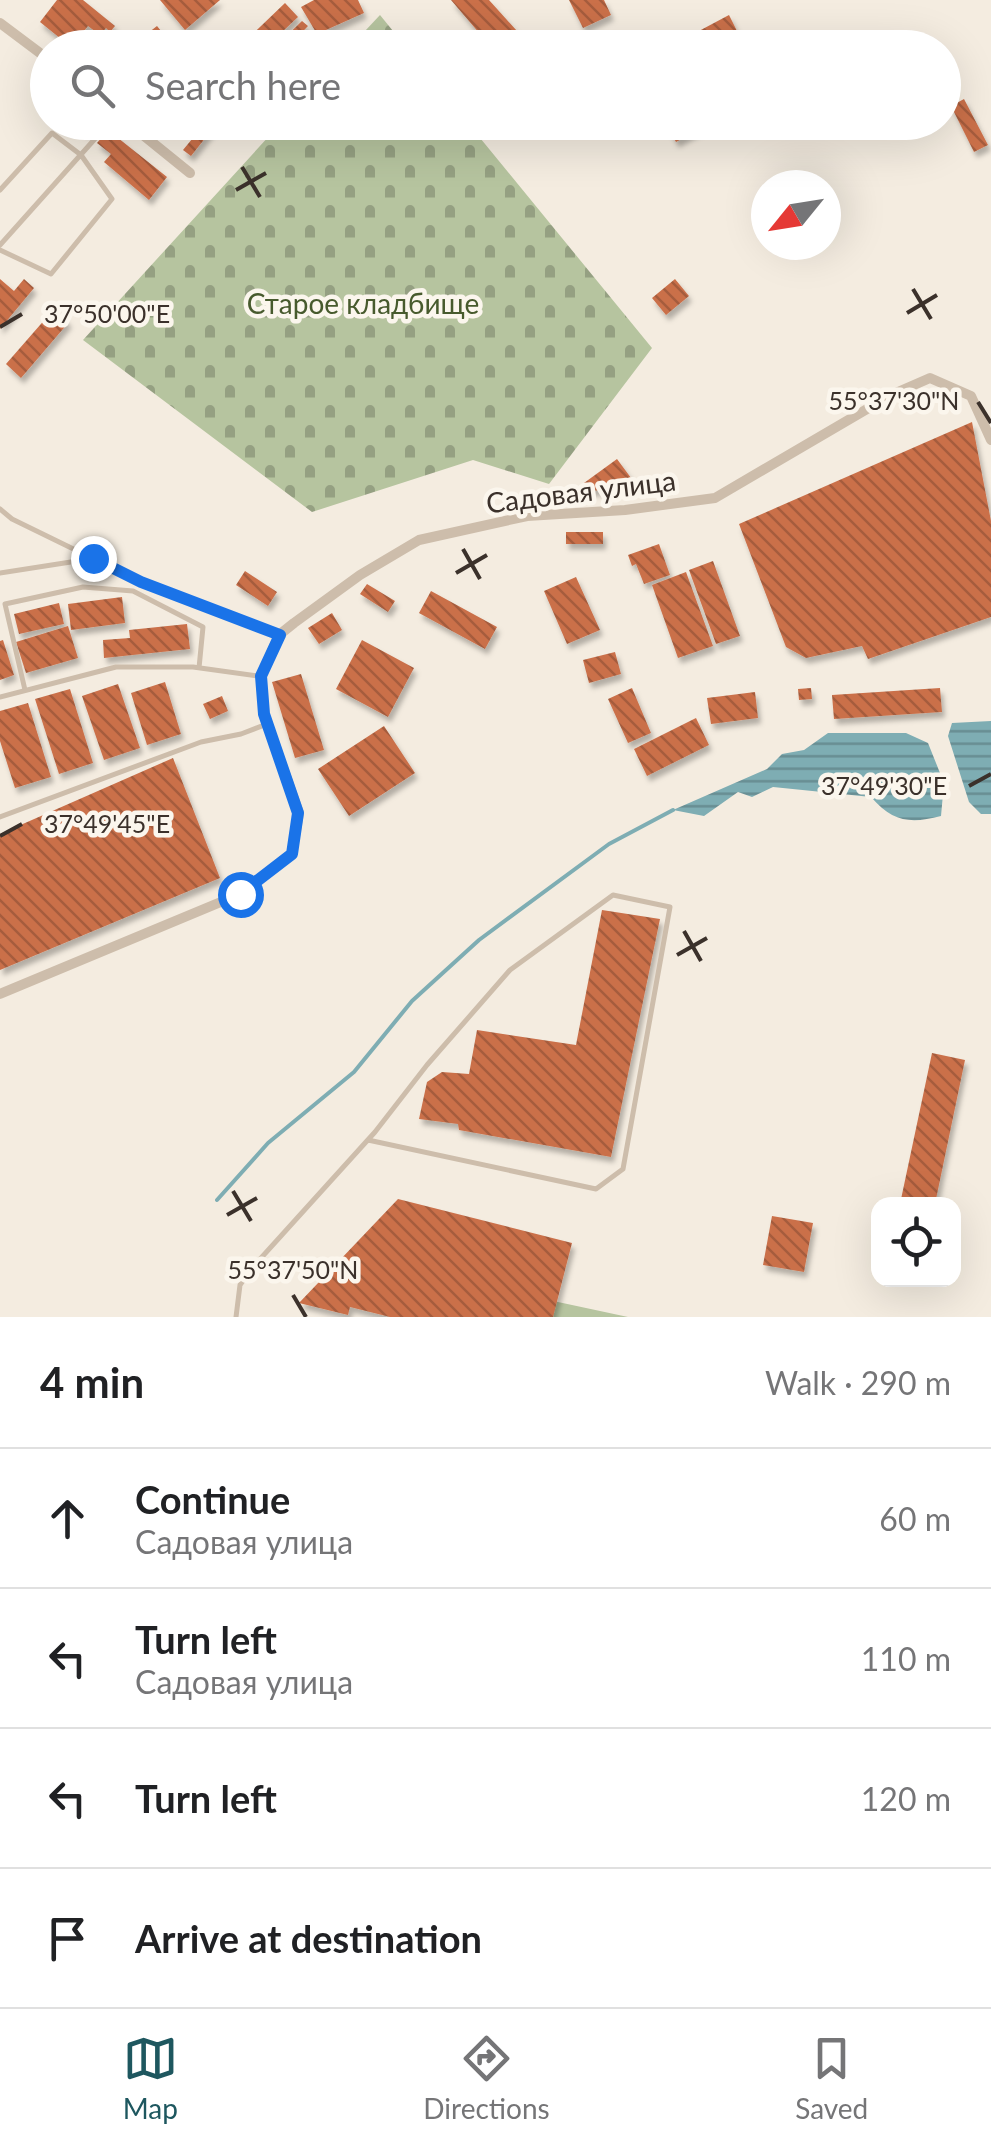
<!DOCTYPE html>
<meta charset="utf-8">
<style>
body{margin:0;font-family:Lato,sans-serif;background:#f6f6f6;color:#202124}
.controls{position:absolute;right:30px;bottom:30px;display:grid;overflow:hidden;border-radius:20px;box-shadow:0 10px 40px #0002}
.controls button{width:90px;height:90px;display:grid;place-items:center;padding:0;border:0;border-bottom:2px solid #e0e0e0;background:#fff;color:#202124;font:50px sans-serif}
.compass{position:absolute;left:751px;top:170px;width:90px;height:90px;border-radius:50%;background:#fff;box-shadow:0 10px 40px #0002;rotate:240deg}
.stop{position:absolute;width:30px;height:30px;margin:-22px;border:8px solid #1a73e8;border-radius:50%;background:#fff}
.stop.end{background:#1a73e8;border-color:#fff;box-shadow:0 2px 10px #0008}
.list{margin:0;padding:0;list-style:none}
h2{display:flex;justify-content:space-between;align-items:center;height:130px;margin:0;padding:0 40px;font-size:42px}
h2 small{font-size:32px;font-weight:400;color:#757577}
.list li{display:grid;grid-template-columns:65px 1fr auto;gap:30px;align-items:center;box-sizing:border-box;height:140px;padding:0 40px;border-top:2px solid #e0e0e0}
.list b{display:block;font-size:38px;white-space:nowrap}
.list p{margin:0;font-size:32px;white-space:nowrap;color:#757577}
.list em{font-size:32px;font-style:normal;color:#757577}
.icon{flex:none;width:55px;height:55px;fill:none;stroke:currentColor;stroke-width:2;stroke-linecap:round;stroke-linejoin:round}
.map{position:relative;flex:none;width:991px;height:1317px;overflow:hidden}
.search{position:absolute;background:#fff;box-shadow:0 10px 40px #0002;left:30px;right:30px;top:30px;height:110px;display:flex;align-items:center;gap:25px;box-sizing:border-box;padding:0 35px;border-radius:55px;color:#757577;font-size:38px}
.sheet{height:690px;background:#fff}
nav{display:flex;justify-content:space-around;align-items:center;box-sizing:border-box;height:140px;border-top:2px solid #e0e0e0;background:#fff;font-size:28px;color:#757577}
nav a{display:grid;justify-items:center;gap:5px}
nav .on{color:#1e575f}
.map>svg:first-child{display:block}
</style>
<div class="map">
<svg width="991" height="1317" viewBox="0 0 991 1317">
<defs>
<pattern id="cemetery-stones" width="16" height="16" patternUnits="userSpaceOnUse" patternTransform="scale(2.5)"><rect width="16" height="16" fill="#b6c49f"/><path d="M2 7V4a2 2 0 0 1 4 0v3zM10 15v-3a2 2 0 0 1 4 0v3z" fill="#95a082"/></pattern>
<pattern id="water-rules" width="6" height="5" patternUnits="userSpaceOnUse" patternTransform="scale(2.5)"><rect width="6" height="5" fill="#7eadb3"/><path d="M0 2.5h6" fill="none" stroke="#688d92"/></pattern>
<pattern id="building-back-hatch" width="6" height="6" patternUnits="userSpaceOnUse" patternTransform="scale(2.5)"><rect width="6" height="6" fill="#ca6f49"/><path d="M-1 5l2 2M0 0l6 6M5-1l2 2" fill="none" stroke="#a55c3d"/></pattern>
<filter id="shadow"><feDropShadow dx="3" dy="5.5" stdDeviation="2.5" flood-color="#0004"/></filter>
</defs>
<rect width="100%" height="100%" fill="#f4ece0"/>
<!-- green -->
<path fill="#b6c49f" d="M 544,1299 L 628,1317 L 539,1317 Z"/>
<!-- cemetery -->
<path fill="url(#cemetery-stones)" d="M 380,15 L 406,47 L 350,47 Z
M 467,122 L 652,348 L 549,484 L 473,460 L 312,512 L 83,340 L 281,123 Z"/>
<!-- water -->
<path fill="url(#water-rules)" d="M 991,721 L 991,814 L 981,814 L 969,802 L 948,736 L 952,723 Z
M 828,733 L 906,733 L 928,743 L 944,783 L 941,816 C 910,824 893,822 871,797 L 773,787 L 752,797 L 738,792 L 704,816 L 673,810 L 767,769 L 782,754 L 804,750 Z"/>
<g fill="none" stroke-linecap="round" stroke-linejoin="round">
<!-- stream -->
<path stroke="#7eadb3" stroke-width="4" d="M 217,1200 L 268,1143 L 354,1072 L 412,1001 L 479,940 L 609,844 L 673,810"/>
</g>
<!-- building -->
<path fill="url(#building-back-hatch)" filter="url(#shadow)" d="M 57,0 L 83,0 L 115,26 L 110,32 L 106,28 L 100,35 L 88,26 L 71,47 L 40,22 Z
M 160,0 L 220,0 L 185,30 Z
M 314,0 L 358,0 L 364,13 L 317,34 L 301,7 Z
M 451,0 L 489,0 L 517,31 L 498,48 L 492,48 Z
M 569,0 L 604,0 L 611,15 L 583,28 Z
M 285,3 L 298,17 L 265,48 L 238,48 Z
M 729,15 L 740,37 L 719,48 L 667,48 Z
M 302,21 L 308,26 L 287,48 L 274,48 Z
M 157,26 L 175,48 L 145,48 L 139,40 Z
M 233,35 L 239,42 L 232,48 L 217,48 Z
M 964,99 L 988,145 L 974,152 L 951,106 Z
M 74,122 L 96,122 L 87,133 Z
M 206,122 L 218,122 L 191,156 L 183,150 Z
M 665,122 L 713,122 L 676,142 Z
M 108,130 L 167,177 L 149,200 L 104,162 L 111,154 L 97,143 Z
M 0,279 L 14,291 L 24,279 L 34,288 L 0,329 Z
M 675,279 L 689,296 L 666,315 L 652,298 Z
M 54,309 L 69,322 L 21,378 L 6,364 Z
M 972,422 L 991,521 L 991,617 L 868,659 L 862,646 L 806,658 L 786,647 L 739,524 Z
M 617,459 L 634,482 L 626,488 L 590,491 L 584,483 Z
M 566,532 L 603,532 L 603,544 L 566,544 Z
M 659,544 L 670,575 L 644,584 L 636,564 L 632,566 L 628,555 Z
M 713,561 L 740,636 L 716,644 L 689,570 Z
M 245,571 L 277,592 L 268,606 L 236,585 Z
M 686,572 L 713,646 L 678,658 L 652,585 Z
M 576,577 L 600,630 L 567,644 L 544,591 Z
M 367,584 L 395,601 L 388,612 L 360,594 Z
M 431,591 L 497,627 L 485,649 L 419,613 Z
M 122,597 L 125,623 L 71,630 L 68,604 Z
M 59,603 L 64,624 L 19,634 L 14,614 Z
M 332,613 L 342,630 L 319,644 L 308,628 Z
M 187,624 L 190,649 L 104,658 L 103,640 L 130,638 L 129,630 Z
M 68,626 L 78,658 L 26,673 L 16,642 Z
M 3,640 L 14,675 L 0,680 L 0,641 Z
M 362,640 L 414,668 L 388,717 L 336,689 Z
M 615,652 L 621,674 L 589,683 L 583,660 Z
M 301,674 L 324,750 L 295,758 L 272,682 Z
M 165,682 L 181,734 L 147,745 L 131,693 Z
M 118,684 L 140,748 L 104,760 L 82,696 Z
M 632,688 L 651,733 L 628,743 L 608,699 Z
M 811,688 L 812,699 L 799,700 L 798,689 Z
M 940,688 L 942,712 L 834,719 L 832,695 Z
M 70,689 L 93,763 L 59,774 L 35,699 Z
M 755,692 L 758,718 L 711,724 L 707,698 Z
M 222,696 L 228,711 L 210,719 L 203,704 Z
M 28,703 L 51,777 L 15,788 L 0,741 L 0,711 Z
M 696,718 L 709,745 L 647,776 L 634,749 Z
M 384,726 L 415,773 L 349,816 L 318,769 Z
M 173,758 L 220,878 L 0,970 L 0,834 Z
M 602,910 L 660,919 L 611,1157 L 459,1130 L 458,1124 L 419,1119 L 427,1082 L 442,1072 L 469,1074 L 477,1030 L 576,1045 Z
M 932,1053 L 965,1060 L 935,1204 L 900,1204 Z
M 398,1199 L 572,1243 L 553,1317 L 390,1317 L 350,1307 L 348,1315 L 299,1303 Z
M 772,1216 L 813,1223 L 804,1272 L 763,1265 Z"/>
<g fill="none" stroke-linecap="round" stroke-linejoin="round">
<!-- service -->
<path stroke="#cdbdab" stroke-width="5" d="M 0,190 L 52,133 L 81,155 L 112,199 L 51,274 L 0,250
M 0,245 L 110,122
M 0,509 L 12,519 L 141,582 L 277,634
M 0,573 L 90,559
M 25,690 L 5,604 L 83,587 L 133,591 L 203,627 L 199,668
M 0,697 L 116,667 L 193,667 L 258,676
M 0,817 L 201,742 L 241,734 L 267,724
M 236,1317 L 240,1285 L 251,1269 L 375,1132 L 427,1065 L 510,970 L 613,895 L 670,907 L 623,1169 L 596,1189 L 368,1140"/>
<!-- minor -->
<path stroke="#cdbdab" stroke-width="10" d="M 0,23 L 48,59
M 127,122 L 190,173
M 0,994 L 240,894 L 292,854 L 299,813 L 264,714 L 261,676 L 279,635 L 294,623 L 360,575 L 419,540 L 527,516 L 625,510 L 715,498 L 891,395 L 930,378 L 971,396 L 991,440"/>
</g>
<g fill="none" stroke-linecap="round" stroke-linejoin="round">
<!-- route -->
<path stroke="#1a73e8" stroke-width="12" d="M 93,558 L 141,582 L 280,635 L 261,676 L 264,714 L 298,813 L 292,854 L 240,894"/>
</g>
<!-- ticks -->
<path fill="none" stroke="#3b312b" stroke-width="4" d="M 242,167 L 260,197M 236,190 L 266,173M 913,289 L 931,319M 907,313 L 937,295M 0,327 L 22,314M 978,402 L 991,423M 463,549 L 480,579M 456,573 L 487,555M 969,786 L 991,774M 0,836 L 22,824M 684,931 L 701,961M 677,955 L 707,938M 233,1191 L 251,1221M 227,1215 L 257,1198M 293,1295 L 306,1317"/>
<g text-anchor="middle" stroke-width="9" stroke-linejoin="round" paint-order="stroke">
<!-- park labels -->
<g font-size="28" fill="#475a2d" stroke="#fbf6ed">
<text x="363" y="314">Старое кладбище</text>
</g>
<!-- street labels -->
<g font-size="28" fill="#3b312b" stroke="#fbf6ed">
<text transform="translate(581 492) rotate(-7)" y="10">Садовая улица</text>
</g>
</g>
<g font-size="25" text-anchor="middle" fill="#3b312b" stroke="#fbf6ed" stroke-width="9" stroke-linejoin="round" paint-order="stroke">
<text x="107" y="323">37°50'00"E</text>
<text x="894" y="410">55°37'30"N</text>
<text x="884" y="795">37°49'30"E</text>
<text x="107" y="833">37°49'45"E</text>
<text x="293" y="1279">55°37'50"N</text>
</g>
</svg>
<div class="controls">
<button><svg class="icon" aria-label="locate" viewBox="0 0 24 24"><circle cx="12" cy="12" r="6"/><path d="M12 2v4M12 18v4M2 12h4M18 12h4"/></svg></button>
</div>
<svg class="compass" viewBox="-18 -18 36 36"><path d="M0-13l5 13h-10z" fill="#e53935"/><path d="M0 13l5-13h-10z" fill="#757577"/></svg>
<div class="stop" style="left:240px;top:894px"></div>
<div class="stop end" style="left:93px;top:558px"></div>
<div class="search"><svg class="icon" aria-label="search" viewBox="0 0 24 24"><circle cx="10" cy="10" r="6"/><path d="M15 15l6 6"/></svg>Search here</div>
</div>
<section class="sheet">
<h2>4 min<small>Walk · 290 m</small></h2>
<ul class="list">
<li><svg class="icon" aria-label="ahead" viewBox="0 0 24 24"><path d="M12 20V5M6 11l6-6 6 6"/></svg><div><b>Continue</b><p>Садовая улица</p></div><em>60 m</em></li>
<li><svg class="icon" aria-label="left" viewBox="0 0 24 24"><path d="M17 20v-9H6M10 6l-5 5 5 5"/></svg><div><b>Turn left</b><p>Садовая улица</p></div><em>110 m</em></li>
<li><svg class="icon" aria-label="left" viewBox="0 0 24 24"><path d="M17 20v-9H6M10 6l-5 5 5 5"/></svg><div><b>Turn left</b></div><em>120 m</em></li>
<li><svg class="icon" aria-label="arrive" viewBox="0 0 24 24"><path d="M6 21V4h12l-3 4 3 4H6"/></svg><div><b>Arrive at destination</b></div></li>
</ul>
</section>
<nav>
<a class="on"><svg class="icon" aria-label="map" viewBox="0 0 24 24"><path d="M3 6l6-2 6 2 6-2v14l-6 2-6-2-6 2zM9 4v14M15 6v14"/></svg>Map</a>
<a><svg class="icon" aria-label="directions" viewBox="0 0 24 24"><path d="M12 3l9 9-9 9-9-9zM9 14v-3h6M13 9l2 2-2 2"/></svg>Directions</a>
<a><svg class="icon" aria-label="saved" viewBox="0 0 24 24"><path d="M7 4h10v16l-5-4-5 4z"/></svg>Saved</a>
</nav>
